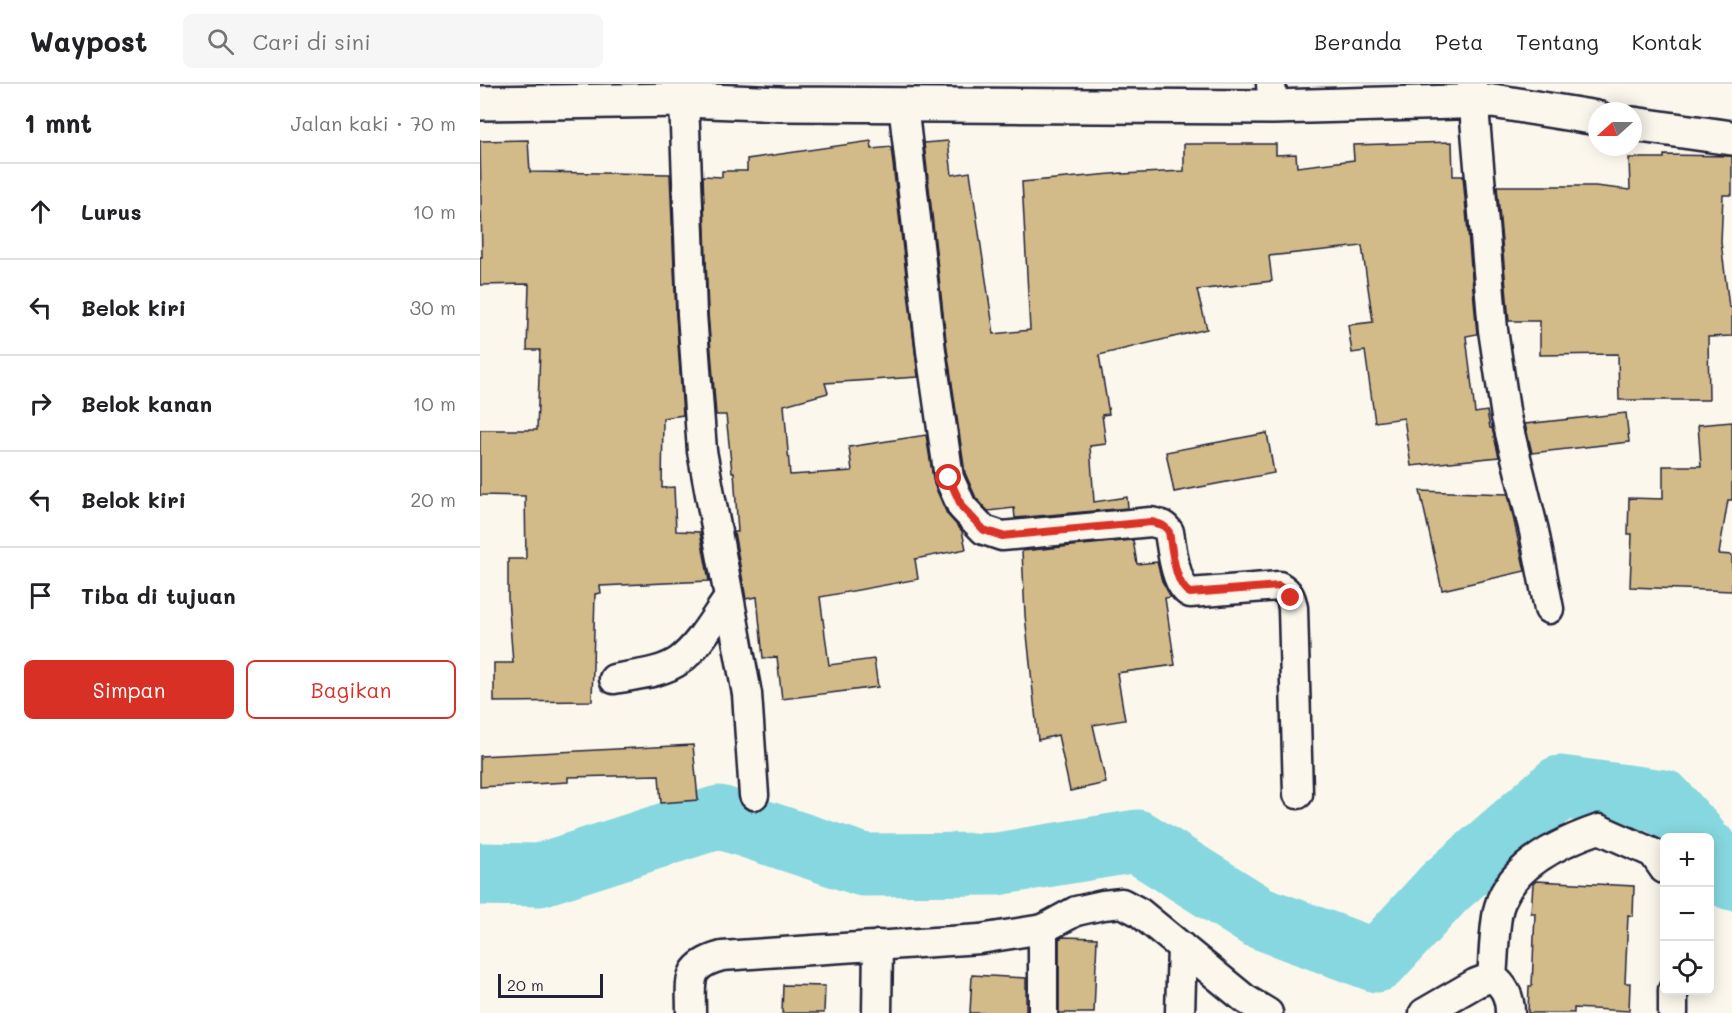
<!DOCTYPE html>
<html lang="id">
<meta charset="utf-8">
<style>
body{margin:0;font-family:Mali,sans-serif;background:#f6f6f6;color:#202124}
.controls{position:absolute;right:18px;bottom:18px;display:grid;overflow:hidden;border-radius:9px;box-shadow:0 3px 15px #0003}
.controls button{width:54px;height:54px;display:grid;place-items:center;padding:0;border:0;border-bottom:2px solid #e0e0e0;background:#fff;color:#202124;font:30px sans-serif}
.compass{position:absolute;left:1108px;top:18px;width:54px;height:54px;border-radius:50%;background:#fff;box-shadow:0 3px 15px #0003;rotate:249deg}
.scale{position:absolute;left:18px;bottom:15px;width:105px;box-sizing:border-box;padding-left:6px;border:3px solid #22223b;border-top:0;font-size:16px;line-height:21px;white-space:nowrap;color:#22223b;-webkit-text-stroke:4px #fbf7ec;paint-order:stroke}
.stop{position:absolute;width:18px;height:18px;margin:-14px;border:4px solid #d93025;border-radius:50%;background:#fff}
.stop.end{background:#d93025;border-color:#fff;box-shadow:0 2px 6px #0008}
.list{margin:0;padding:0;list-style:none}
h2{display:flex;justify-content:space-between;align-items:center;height:78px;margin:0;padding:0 24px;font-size:26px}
h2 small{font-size:20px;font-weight:400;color:#757577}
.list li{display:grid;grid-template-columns:39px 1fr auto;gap:18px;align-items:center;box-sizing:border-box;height:96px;padding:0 24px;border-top:2px solid #e0e0e0}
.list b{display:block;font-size:22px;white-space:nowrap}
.list em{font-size:20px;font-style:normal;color:#757577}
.actions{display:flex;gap:12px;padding:18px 24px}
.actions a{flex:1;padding:14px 0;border:2px solid #d93025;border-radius:9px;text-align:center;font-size:21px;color:#d93025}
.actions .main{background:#d93025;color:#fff}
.icon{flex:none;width:33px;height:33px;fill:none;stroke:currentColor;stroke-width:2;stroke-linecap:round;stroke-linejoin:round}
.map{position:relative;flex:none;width:1252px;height:929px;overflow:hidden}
header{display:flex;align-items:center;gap:36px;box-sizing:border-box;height:84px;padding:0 30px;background:#fff;border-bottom:2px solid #e0e0e0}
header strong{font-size:28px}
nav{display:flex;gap:33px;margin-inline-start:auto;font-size:21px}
.search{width:420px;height:54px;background:#f6f6f6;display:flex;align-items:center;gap:15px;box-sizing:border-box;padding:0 21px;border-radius:9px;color:#757577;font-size:22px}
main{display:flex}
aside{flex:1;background:#fff}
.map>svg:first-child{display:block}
</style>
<header>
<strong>Waypost</strong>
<div class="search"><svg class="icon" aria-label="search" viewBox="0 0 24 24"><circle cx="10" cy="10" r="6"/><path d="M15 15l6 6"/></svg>Cari di sini</div>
<nav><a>Beranda</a><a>Peta</a><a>Tentang</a><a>Kontak</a></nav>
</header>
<main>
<aside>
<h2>1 mnt<small>Jalan kaki · 70 m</small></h2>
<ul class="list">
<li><svg class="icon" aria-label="ahead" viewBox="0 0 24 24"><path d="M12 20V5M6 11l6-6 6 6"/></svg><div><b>Lurus</b></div><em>10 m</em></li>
<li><svg class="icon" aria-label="left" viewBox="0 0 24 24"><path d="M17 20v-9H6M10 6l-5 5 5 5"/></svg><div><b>Belok kiri</b></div><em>30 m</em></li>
<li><svg class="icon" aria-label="right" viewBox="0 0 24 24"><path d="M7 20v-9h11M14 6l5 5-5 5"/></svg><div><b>Belok kanan</b></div><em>10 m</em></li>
<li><svg class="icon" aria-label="left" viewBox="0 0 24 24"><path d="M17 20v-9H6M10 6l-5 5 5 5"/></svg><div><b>Belok kiri</b></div><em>20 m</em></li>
<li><svg class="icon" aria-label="arrive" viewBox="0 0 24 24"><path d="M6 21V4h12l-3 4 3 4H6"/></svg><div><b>Tiba di tujuan</b></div></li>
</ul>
<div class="actions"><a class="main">Simpan</a><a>Bagikan</a></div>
</aside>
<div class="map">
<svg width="1252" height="929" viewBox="0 0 1252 929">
<rect width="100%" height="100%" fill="#fbf7ec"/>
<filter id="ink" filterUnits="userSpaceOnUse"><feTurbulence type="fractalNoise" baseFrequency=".0167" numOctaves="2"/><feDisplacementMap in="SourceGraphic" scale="12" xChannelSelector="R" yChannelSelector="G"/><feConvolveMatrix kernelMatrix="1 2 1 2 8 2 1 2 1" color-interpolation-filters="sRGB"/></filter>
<g filter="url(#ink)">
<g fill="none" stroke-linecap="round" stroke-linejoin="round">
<!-- river -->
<path stroke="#86d7df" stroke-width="63" d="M 1230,769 L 1252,795
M 0,790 L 59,791 L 239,733 L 384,781 L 517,780 L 657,757 L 778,833 L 897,877 L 965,803 L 1080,703 L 1183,717 L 1216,754"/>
</g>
<!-- building -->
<path fill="#d2ba89" stroke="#22223b" stroke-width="1.5" d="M 48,56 L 50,88 L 190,90 L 196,231 L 203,331 L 183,334 L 182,404 L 194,403 L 196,447 L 220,448 L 229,497 L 120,502 L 121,509 L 115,510 L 112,617 L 14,618 L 14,579 L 33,579 L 28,514 L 28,475 L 46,475 L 45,412 L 0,411 L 0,346 L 57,346 L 60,266 L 47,266 L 49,200 L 0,201 L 0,173 L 2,173 L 0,57 Z
M 391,57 L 392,65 L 411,63 L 438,293 L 345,299 L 348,309 L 304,321 L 310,391 L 372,387 L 369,363 L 446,351 L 454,400 L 467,430 L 482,447 L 486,465 L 435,475 L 438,495 L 340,513 L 349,581 L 394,575 L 398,603 L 302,615 L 297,573 L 283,574 L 277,513 L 266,515 L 254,448 L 258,448 L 254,388 L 252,388 L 246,331 L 236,331 L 228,229 L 223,92 L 242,93 L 242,87 L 267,87 L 267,75 Z
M 468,57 L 472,91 L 490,88 L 514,250 L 550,246 L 542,98 L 642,89 L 642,90 L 704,87 L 704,60 L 796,60 L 796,71 L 816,70 L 817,83 L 874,76 L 873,61 L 972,58 L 973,92 L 983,92 L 997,250 L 986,252 L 995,329 L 1007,327 L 1010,344 L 1012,344 L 1019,373 L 931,382 L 924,334 L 895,338 L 885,267 L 872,269 L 868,241 L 893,238 L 882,162 L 789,172 L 792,197 L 717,206 L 727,245 L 619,271 L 629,330 L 622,331 L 626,360 L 610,362 L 614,418 L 647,413 L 648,424 L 535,434 L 534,424 L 508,427 L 496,414 L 485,389 L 467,265 L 444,59 Z
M 1184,71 L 1252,72 L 1252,111 L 1243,111 L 1241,158 L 1249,223 L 1252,223 L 1252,252 L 1228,253 L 1229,316 L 1139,316 L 1138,270 L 1060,271 L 1060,237 L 1029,237 L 1017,102 L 1115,102 L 1150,106 L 1149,74 L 1184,74 Z
M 1146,329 L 1149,358 L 1052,369 L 1045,340 Z
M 1252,338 L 1252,416 L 1248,416 L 1239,470 L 1252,471 L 1252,507 L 1150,503 L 1152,450 L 1148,450 L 1149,414 L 1183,415 L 1183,382 L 1221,382 L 1218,341 Z
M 787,349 L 794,389 L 694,408 L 686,368 Z
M 940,407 L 1028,410 L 1045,487 L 962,506 Z
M 653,456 L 657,480 L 677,478 L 682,497 L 691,513 L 685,514 L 695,581 L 637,589 L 645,636 L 613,641 L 626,699 L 590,707 L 578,651 L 558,656 L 545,531 L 542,467 Z
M 213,661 L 218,716 L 181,719 L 179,691 L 88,693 L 88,698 L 0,703 L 0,672 Z
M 1056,797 L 1154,802 L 1153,832 L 1148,831 L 1145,899 L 1150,899 L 1149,927 L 1094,924 L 1094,929 L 1048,929 L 1049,902 L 1052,902 L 1055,829 L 1051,829 L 1053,800 Z
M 583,853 L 617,854 L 614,929 L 579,929 L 579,855 Z
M 492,891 L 546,894 L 546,929 L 490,929 Z
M 303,901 L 345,902 L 344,929 L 302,929 Z"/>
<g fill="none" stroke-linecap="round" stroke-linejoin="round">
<!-- street casing -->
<g stroke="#22223b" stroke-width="33">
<path id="street" d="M 791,0 L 793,23
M 992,0 L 1013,246 L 1026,333 L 1054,447 L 1069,525
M 204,16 L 212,230 L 222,367 L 267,610 L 274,711
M 423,20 L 451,267 L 469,394 L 482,423 L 504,446 L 522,452 L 671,438 C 679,440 684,440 689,448 C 692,465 695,501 710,509 L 799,502 C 809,508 811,513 813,524 L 818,710
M 134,595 C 154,591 183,589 200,576 C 220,561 234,534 249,514
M 563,845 L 563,929
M 1012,893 C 1014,873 1014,840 1019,823 C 1031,781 1081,758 1119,745 L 1173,769 L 1184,785
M 211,929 C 211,896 205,882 242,872 L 500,855 L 563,845 L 596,827 L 623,821 L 642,819 L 659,828 L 765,915 L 788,929
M 397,929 L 398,861
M 700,929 L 702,863
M 944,929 L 996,899 L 1012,893 C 1025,902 1030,913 1030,929
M 1193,929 L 1193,906"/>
</g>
<!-- secondary casing -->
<g stroke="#22223b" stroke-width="38">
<path id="secondary" d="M 0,19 L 204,16 L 301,20 L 793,23 L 1013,17 L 1117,34
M 1153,40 L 1252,54"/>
</g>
<!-- street -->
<use href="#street" stroke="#fbf7ec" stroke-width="28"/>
<!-- secondary -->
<use href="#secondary" stroke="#fbf7ec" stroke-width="33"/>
</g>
</g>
<g fill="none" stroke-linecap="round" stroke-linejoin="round" filter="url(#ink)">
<!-- route -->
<path stroke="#d93025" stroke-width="8" d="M 469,394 L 482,423 L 504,446 L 522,452 L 671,438 C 679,440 684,440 689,448 C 692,464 695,502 710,509 L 799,502 L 807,508 L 811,514"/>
</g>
</svg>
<div class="controls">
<button>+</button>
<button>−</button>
<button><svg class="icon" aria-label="locate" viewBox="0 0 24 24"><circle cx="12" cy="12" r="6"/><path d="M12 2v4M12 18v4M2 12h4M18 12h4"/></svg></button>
</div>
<svg class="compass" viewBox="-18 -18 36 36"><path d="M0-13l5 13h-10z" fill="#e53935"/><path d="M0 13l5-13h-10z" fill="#757577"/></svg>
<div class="scale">20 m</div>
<div class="stop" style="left:469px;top:394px"></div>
<div class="stop end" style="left:811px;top:514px"></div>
</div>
</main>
